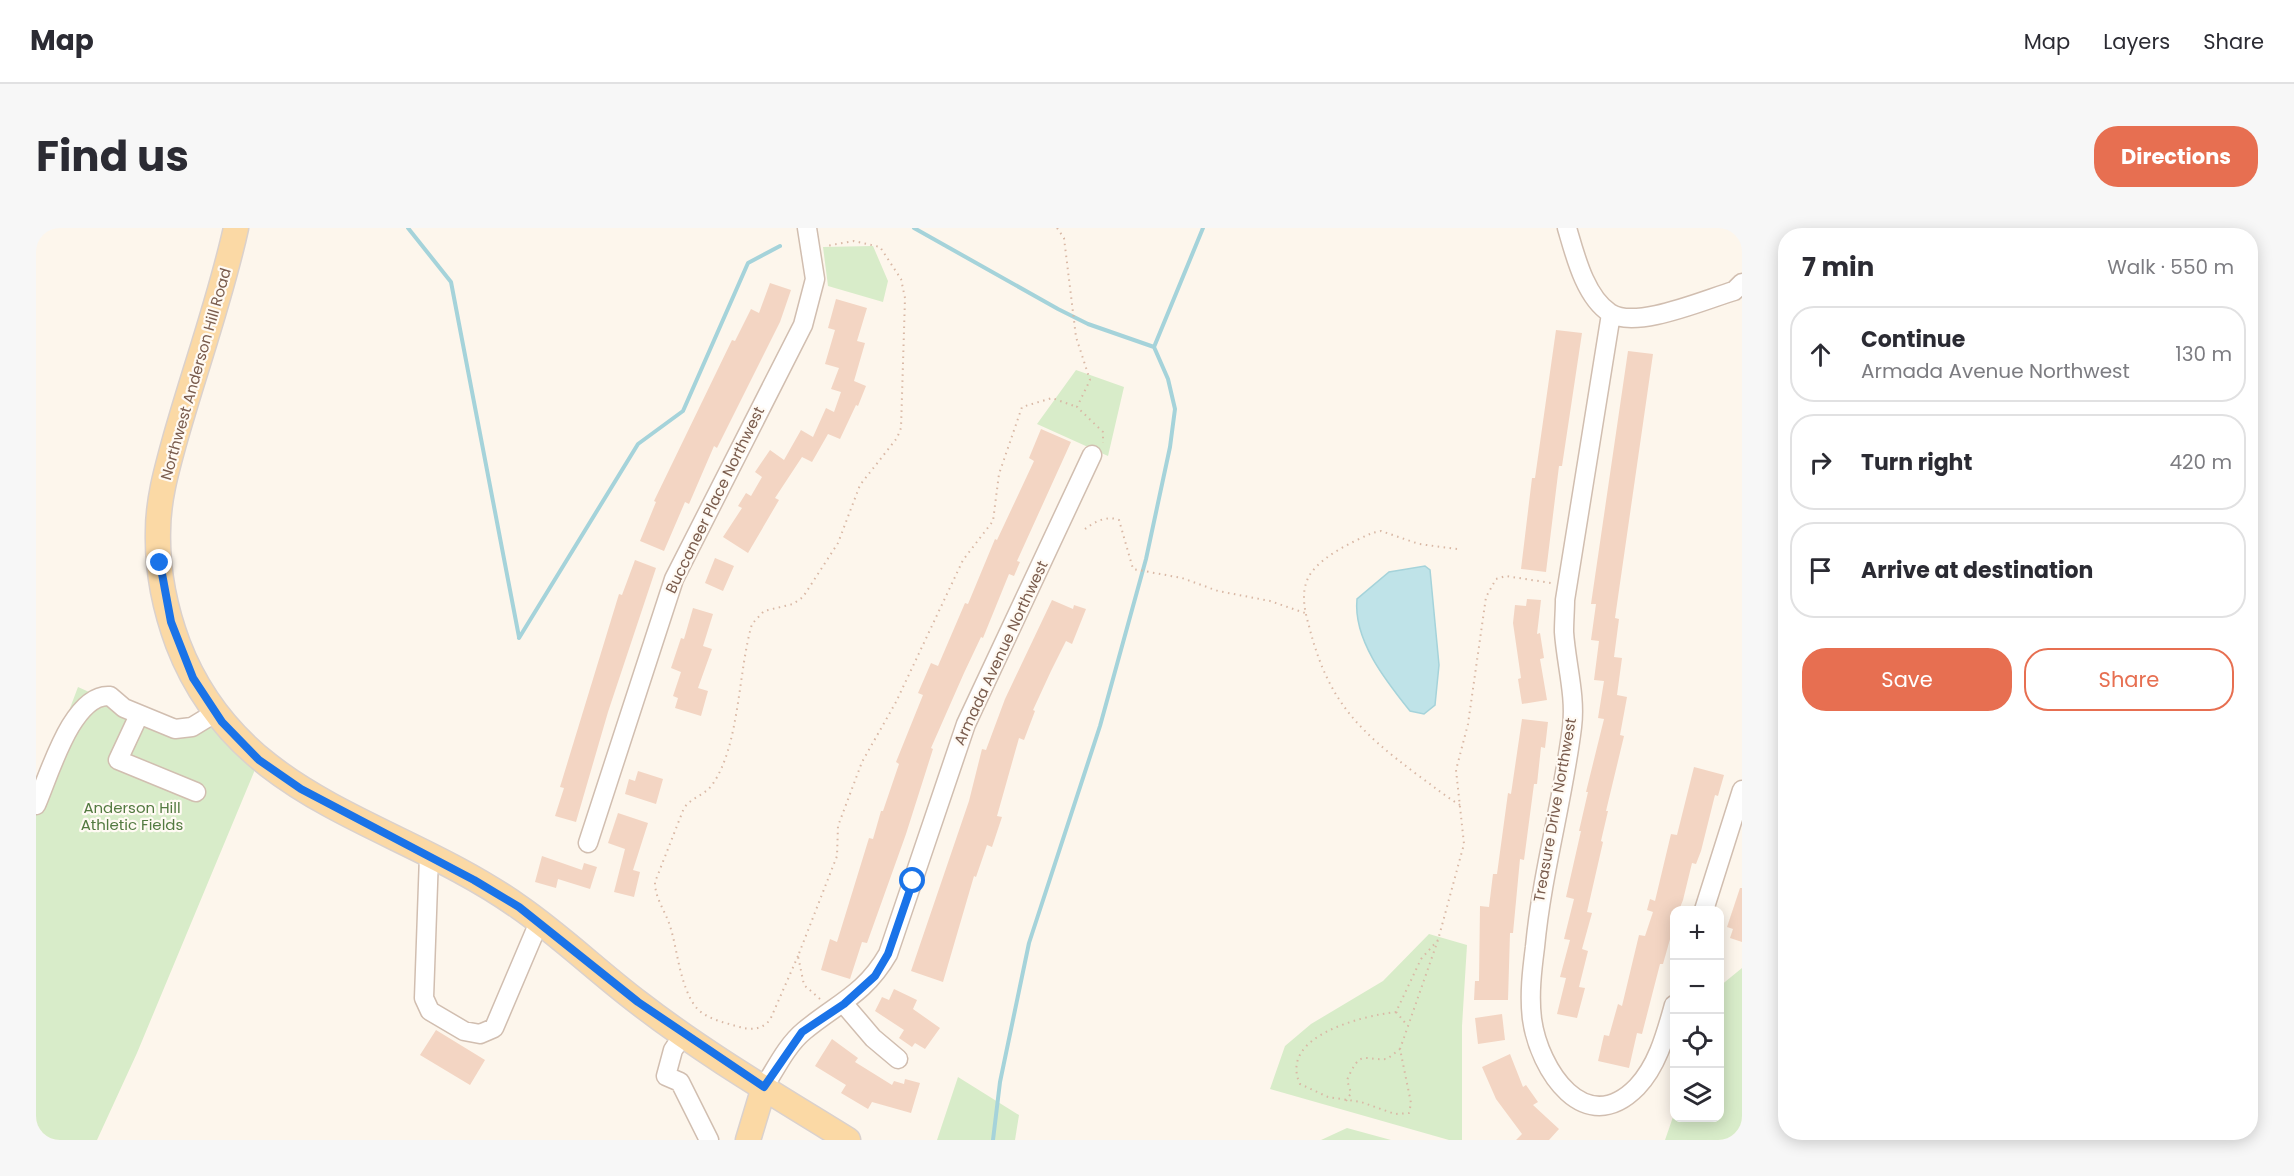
<!DOCTYPE html>
<meta charset="utf-8">
<style>
body{margin:0;font-family:Poppins,sans-serif;background:#f7f7f7;color:#2b2b33}
.controls{position:absolute;right:18px;bottom:18px;display:grid;overflow:hidden;border-radius:12px;box-shadow:0 3px 15px #0003}
.controls button{width:54px;height:54px;display:grid;place-items:center;padding:0;border:0;border-bottom:2px solid #e1e1e2;background:#fff;color:#2b2b33;font:30px sans-serif}
.stop{position:absolute;width:18px;height:18px;margin:-14px;border:4px solid #1a73e8;border-radius:50%;background:#fff}
.stop.end{background:#1a73e8;border-color:#fff;box-shadow:0 2px 6px #0008}
.list{margin:0;padding:0;list-style:none}
h2{display:flex;justify-content:space-between;align-items:center;height:78px;margin:0;padding:0 24px;font-size:26px}
h2 small{font-size:20px;font-weight:400;color:#7c7c81}
.list li{display:grid;grid-template-columns:39px 1fr auto;gap:18px;align-items:center;box-sizing:border-box;height:96px;margin:0 12px 12px;padding:0 12px;border:2px solid #e1e1e2;border-radius:24px}
.list b{display:block;font-size:22px;white-space:nowrap}
.list p{margin:0;font-size:20px;white-space:nowrap;color:#7c7c81}
.list em{font-size:20px;font-style:normal;color:#7c7c81}
.actions{display:flex;gap:12px;padding:18px 24px}
.actions a{flex:1;padding:14px 0;border:2px solid #e76f51;border-radius:24px;text-align:center;font-size:21px;color:#e76f51}
.actions .main{background:#e76f51;color:#fff}
.icon{flex:none;width:33px;height:33px;fill:none;stroke:currentColor;stroke-width:2;stroke-linecap:round;stroke-linejoin:round}
.map{position:relative;flex:none;width:1706px;height:912px;overflow:hidden;border-radius:24px}
header{display:flex;align-items:center;gap:36px;box-sizing:border-box;height:84px;padding:0 30px;background:#fff;border-bottom:2px solid #e1e1e2}
header strong{font-size:28px}
nav{display:flex;gap:33px;margin-inline-start:auto;font-size:21px}
.intro{display:flex;align-items:center;justify-content:space-between;box-sizing:border-box;height:144px;padding:0 36px}
h1{margin:0;font-size:42px}
.button{padding:15px 27px;border-radius:24px;background:#e76f51;color:#fff;font-size:21px;font-weight:700}
main{display:flex;gap:36px;padding:0 36px}
aside{flex:1;background:#fff;border-radius:24px;box-shadow:0 3px 15px #0003}
.map>svg:first-child{display:block}
</style>
<header>
<strong>Map</strong>
<nav><a>Map</a><a>Layers</a><a>Share</a></nav>
</header>
<div class="intro"><h1>Find us</h1><a class="button">Directions</a></div>
<main>
<div class="map">
<svg width="1706" height="912" viewBox="0 0 1706 912">
<rect width="100%" height="100%" fill="#fdf6ec"/>
<!-- green -->
<path fill="#d8ecc9" d="M 837,18 L 852,53 L 847,74 L 792,58 L 787,19 Z
M 1040,142 L 1088,159 L 1072,228 L 1001,196 Z
M 42,459 L 131,499 L 179,485 L 223,532 L 101,825 L 61,912 L 0,912 L 0,570 Z
M 1393,706 L 1431,717 L 1426,798 L 1426,912 L 1413,912 L 1234,861 L 1249,818 L 1275,796 L 1347,753 Z
M 1706,740 L 1706,912 L 1629,912 L 1638,886 L 1638,890 L 1684,890 L 1684,758 Z
M 922,849 L 983,887 L 979,912 L 901,912 Z
M 1311,900 L 1355,912 L 1285,912 Z"/>
<!-- water -->
<path fill="#bfe3e8" stroke="#a5d3da" stroke-width="1.5" d="M 1389,338 L 1394,342 L 1403,437 L 1399,477 L 1388,486 L 1374,483 C 1350,453 1317,412 1321,371 L 1353,344 Z"/>
<g fill="none" stroke-linecap="round" stroke-linejoin="round">
<!-- stream -->
<path stroke="#a5d3da" stroke-width="4" d="M 372,0 L 415,54 L 483,409
M 878,0 L 1022,81 L 1052,96 L 1118,119
M 483,410 L 602,216 L 647,183 L 712,35 L 744,18
M 957,912 L 964,854 L 993,715 L 1064,498 L 1110,331 L 1134,219 L 1139,181 L 1132,151 L 1118,119 L 1167,0"/>
</g>
<!-- building -->
<path fill="#f3d5c3" d="M 734,55 L 755,62 L 744,94 L 681,220 L 678,218 L 653,276 L 649,274 L 628,323 L 604,313 L 620,274 L 618,273 L 696,112 L 699,113 L 715,81 L 723,85 Z
M 800,71 L 831,80 L 821,113 L 829,115 L 818,153 L 830,158 L 822,178 L 820,177 L 804,211 L 792,206 L 776,234 L 766,229 L 739,270 L 743,272 L 712,325 L 687,309 L 706,280 L 702,278 L 710,265 L 715,268 L 726,249 L 719,244 L 734,222 L 748,232 L 765,202 L 777,209 L 790,180 L 798,184 L 805,164 L 795,161 L 803,140 L 789,136 L 799,102 L 792,100 Z
M 1520,102 L 1546,105 L 1526,238 L 1523,238 L 1510,344 L 1485,341 L 1496,250 L 1499,250 Z
M 1592,123 L 1617,126 L 1579,390 L 1583,391 L 1578,429 L 1586,430 L 1581,467 L 1591,469 L 1584,507 L 1588,508 L 1570,583 L 1572,583 L 1565,613 L 1567,614 L 1551,684 L 1556,685 L 1546,721 L 1552,723 L 1543,759 L 1549,760 L 1541,790 L 1521,786 L 1530,750 L 1524,749 L 1534,712 L 1528,711 L 1538,671 L 1530,669 L 1545,603 L 1543,603 L 1552,564 L 1550,564 L 1568,491 L 1562,490 L 1568,453 L 1558,452 L 1563,413 L 1555,412 L 1560,376 L 1555,376 Z
M 1005,201 L 1035,214 L 981,333 L 984,334 L 978,348 L 973,346 L 947,410 L 945,409 L 928,445 L 895,520 L 897,521 L 870,606 L 831,715 L 826,714 L 814,751 L 785,742 L 794,711 L 801,714 L 833,610 L 837,611 L 845,583 L 847,583 L 863,536 L 860,534 L 887,467 L 882,465 L 895,435 L 902,438 L 929,375 L 932,376 L 959,311 L 961,312 L 998,233 L 993,230 Z
M 679,330 L 698,338 L 687,363 L 669,355 Z
M 599,332 L 620,340 L 572,484 L 540,594 L 519,588 L 528,560 L 524,559 L 583,366 L 586,367 Z
M 1491,371 L 1505,372 L 1501,406 L 1504,405 L 1508,430 L 1504,431 L 1511,472 L 1486,476 L 1482,451 L 1485,450 L 1477,395 L 1479,377 L 1490,378 Z
M 1016,372 L 1037,381 L 1038,377 L 1050,381 L 1036,416 L 1030,413 L 1015,443 L 997,482 L 999,483 L 988,512 L 983,510 L 961,588 L 966,589 L 956,619 L 951,617 L 940,649 L 938,648 L 907,754 L 875,743 L 933,573 L 946,521 L 950,522 L 969,471 Z
M 657,380 L 677,386 L 667,418 L 676,421 L 662,460 L 672,463 L 665,488 L 639,480 L 642,470 L 637,468 L 645,444 L 635,440 L 645,410 L 648,411 Z
M 1486,491 L 1512,494 L 1509,520 L 1505,519 L 1501,556 L 1498,556 L 1488,632 L 1484,631 L 1477,705 L 1474,705 L 1472,772 L 1438,772 L 1439,753 L 1443,753 L 1444,678 L 1453,679 L 1457,646 L 1461,646 L 1472,565 L 1475,566 Z
M 1658,539 L 1688,547 L 1682,568 L 1679,567 L 1665,623 L 1660,636 L 1656,635 L 1647,672 L 1643,682 L 1638,682 L 1638,697 L 1627,736 L 1624,736 L 1606,806 L 1601,805 L 1593,840 L 1562,833 L 1568,807 L 1573,808 L 1582,776 L 1586,778 L 1603,707 L 1609,708 L 1617,684 L 1611,682 L 1614,671 L 1619,673 L 1635,606 L 1641,607 Z
M 602,543 L 627,551 L 620,576 L 589,566 L 593,551 L 599,553 Z
M 582,585 L 612,595 L 597,642 L 604,644 L 598,669 L 578,664 L 589,621 L 572,615 Z
M 506,628 L 546,642 L 548,635 L 561,639 L 554,661 L 522,651 L 520,660 L 499,654 Z
M 1704,660 L 1706,660 L 1706,714 L 1694,710 L 1697,701 L 1691,699 Z
M 858,761 L 881,772 L 877,781 L 904,800 L 889,821 L 879,815 L 876,819 L 863,810 L 868,802 L 839,783 L 846,769 L 853,772 Z
M 1466,786 L 1469,812 L 1442,816 L 1439,790 Z
M 400,802 L 449,832 L 434,857 L 384,827 Z
M 796,811 L 822,830 L 819,834 L 856,857 L 858,853 L 868,856 L 869,851 L 884,855 L 875,885 L 836,874 L 832,881 L 805,865 L 810,857 L 779,838 Z
M 1474,826 L 1487,859 L 1490,857 L 1502,874 L 1497,877 L 1523,901 L 1513,912 L 1480,912 L 1486,906 L 1460,871 L 1446,839 Z"/>
<g fill="none" stroke-linecap="round" stroke-linejoin="round">
<!-- minor casing -->
<g stroke="#d1beb0" stroke-width="21">
<path id="minor" d="M 1531,0 C 1539,27 1549,69 1574,85 C 1600,102 1670,71 1698,63 L 1706,55
M 1575,86 L 1529,372 C 1529,382 1528,393 1528,404 C 1530,435 1540,468 1536,499 C 1527,573 1506,644 1499,719 C 1496,742 1493,767 1496,791 C 1503,842 1549,912 1601,859 C 1622,837 1630,805 1638,777
M 103,487 L 82,532 L 160,564
M 0,577 C 13,548 36,465 74,468 L 88,480 L 139,501 L 156,499 L 179,485
M 552,615 L 638,351 L 767,97 L 779,51 L 771,0
M 393,628 L 388,770 L 394,783 L 428,803 L 444,806 L 458,800 L 503,694
M 1668,682 L 1706,562
M 808,776 L 837,810 L 862,831
M 647,807 L 637,822 L 630,848 L 644,854 L 673,912
M 728,859 C 740,840 751,817 768,803 C 802,775 829,766 852,726 L 930,496 L 1056,227"/>
</g>
<!-- major casing -->
<g stroke="#dad1cd" stroke-width="27">
<path id="major" d="M 200,0 C 184,73 158,143 138,215 C 130,244 122,273 122,303 C 121,341 129,381 142,416 C 203,575 359,591 483,679 C 525,708 562,744 603,775 C 669,826 741,868 812,912
M 712,912 L 728,859"/>
</g>
<!-- path -->
<path stroke="#d9b8a5" stroke-width="2" stroke-dasharray="1.5 4.5" stroke-linecap="butt" d="M 1021,0 L 1028,10 L 1040,109 L 1054,152 L 1041,179 L 1067,204 L 1067,215
M 1049,301 C 1058,294 1071,287 1083,292 L 1097,341 L 1146,350 L 1182,363 L 1234,373 L 1269,385
M 1421,321 L 1383,316 L 1345,303 L 1336,305 C 1316,314 1288,327 1275,345 C 1264,361 1268,381 1273,398 C 1292,474 1323,503 1383,548 C 1397,558 1409,568 1424,577
M 1402,712 L 1385,731 L 1360,784 C 1326,788 1242,808 1264,856 L 1292,869 L 1325,874 L 1359,886 L 1373,885 L 1375,875 L 1364,821 L 1402,712 L 1428,616 L 1420,542 L 1432,496 L 1450,369 L 1460,351 L 1470,348 L 1515,355
M 762,728 L 734,792 C 724,803 714,802 700,798 C 686,794 668,790 659,778 C 643,755 642,723 634,698 C 629,682 619,671 619,654 L 648,580 C 656,569 669,567 676,557 C 704,518 702,443 716,396 L 728,383 L 757,376 L 767,369 L 802,315 L 824,257 L 861,210 L 865,200 L 869,70 L 865,51 L 844,19 L 818,13 L 790,18
M 784,771 L 768,757 L 762,728 L 801,628 L 802,598 L 826,534 L 860,474 L 927,332 L 957,293 L 963,246 L 986,179 L 1016,170 L 1041,179
M 1360,784 L 1371,797
M 1310,873 L 1315,865 L 1311,852 C 1325,820 1327,833 1351,831 L 1364,821"/>
<!-- minor -->
<use href="#minor" stroke="#fff" stroke-width="18"/>
<!-- major -->
<use href="#major" stroke="#fbd9a5" stroke-width="24"/>
</g>
<g fill="none" stroke-linecap="round" stroke-linejoin="round">
<!-- route -->
<path stroke="#1a73e8" stroke-width="8" d="M 124,335 L 135,394 L 157,450 L 186,494 L 223,532 L 265,561 L 438,652 L 483,679 L 602,774 L 728,859 L 766,804 L 808,776 L 839,748 L 852,726 L 877,653"/>
</g>
<g text-anchor="middle" stroke-width="4.5" stroke-linejoin="round" paint-order="stroke">
<!-- street labels -->
<g font-size="15" fill="#7a5c4d" stroke="#fffaf3">
<text transform="translate(160 146) rotate(-74)" y="5">Northwest Anderson Hill Road</text>
<text transform="translate(679 272) rotate(-64)" y="5">Buccaneer Place Northwest</text>
<text transform="translate(965 425) rotate(-65)" y="5">Armada Avenue Northwest</text>
<text transform="translate(1519 582) rotate(-80)" y="5">Treasure Drive Northwest</text>
</g>
<!-- park labels -->
<g font-size="15" fill="#537a41" stroke="#fffaf3">
<text x="96" y="585">Anderson Hill<tspan x="96" dy="17">Athletic Fields</tspan></text>
</g>
</g>
</svg>
<div class="controls">
<button>+</button>
<button>−</button>
<button><svg class="icon" aria-label="locate" viewBox="0 0 24 24"><circle cx="12" cy="12" r="6"/><path d="M12 2v4M12 18v4M2 12h4M18 12h4"/></svg></button>
<button><svg class="icon" aria-label="layers" viewBox="0 0 24 24"><path d="M12 4l9 5-9 5-9-5zM3 14l9 5 9-5"/></svg></button>
</div>
<div class="stop" style="left:877px;top:653px"></div>
<div class="stop end" style="left:124px;top:335px"></div>
</div>
<aside>
<h2>7 min<small>Walk · 550 m</small></h2>
<ul class="list">
<li><svg class="icon" aria-label="ahead" viewBox="0 0 24 24"><path d="M12 20V5M6 11l6-6 6 6"/></svg><div><b>Continue</b><p>Armada Avenue Northwest</p></div><em>130 m</em></li>
<li><svg class="icon" aria-label="right" viewBox="0 0 24 24"><path d="M7 20v-9h11M14 6l5 5-5 5"/></svg><div><b>Turn right</b></div><em>420 m</em></li>
<li><svg class="icon" aria-label="arrive" viewBox="0 0 24 24"><path d="M6 21V4h12l-3 4 3 4H6"/></svg><div><b>Arrive at destination</b></div></li>
</ul>
<div class="actions"><a class="main">Save</a><a>Share</a></div>
</aside>
</main>
